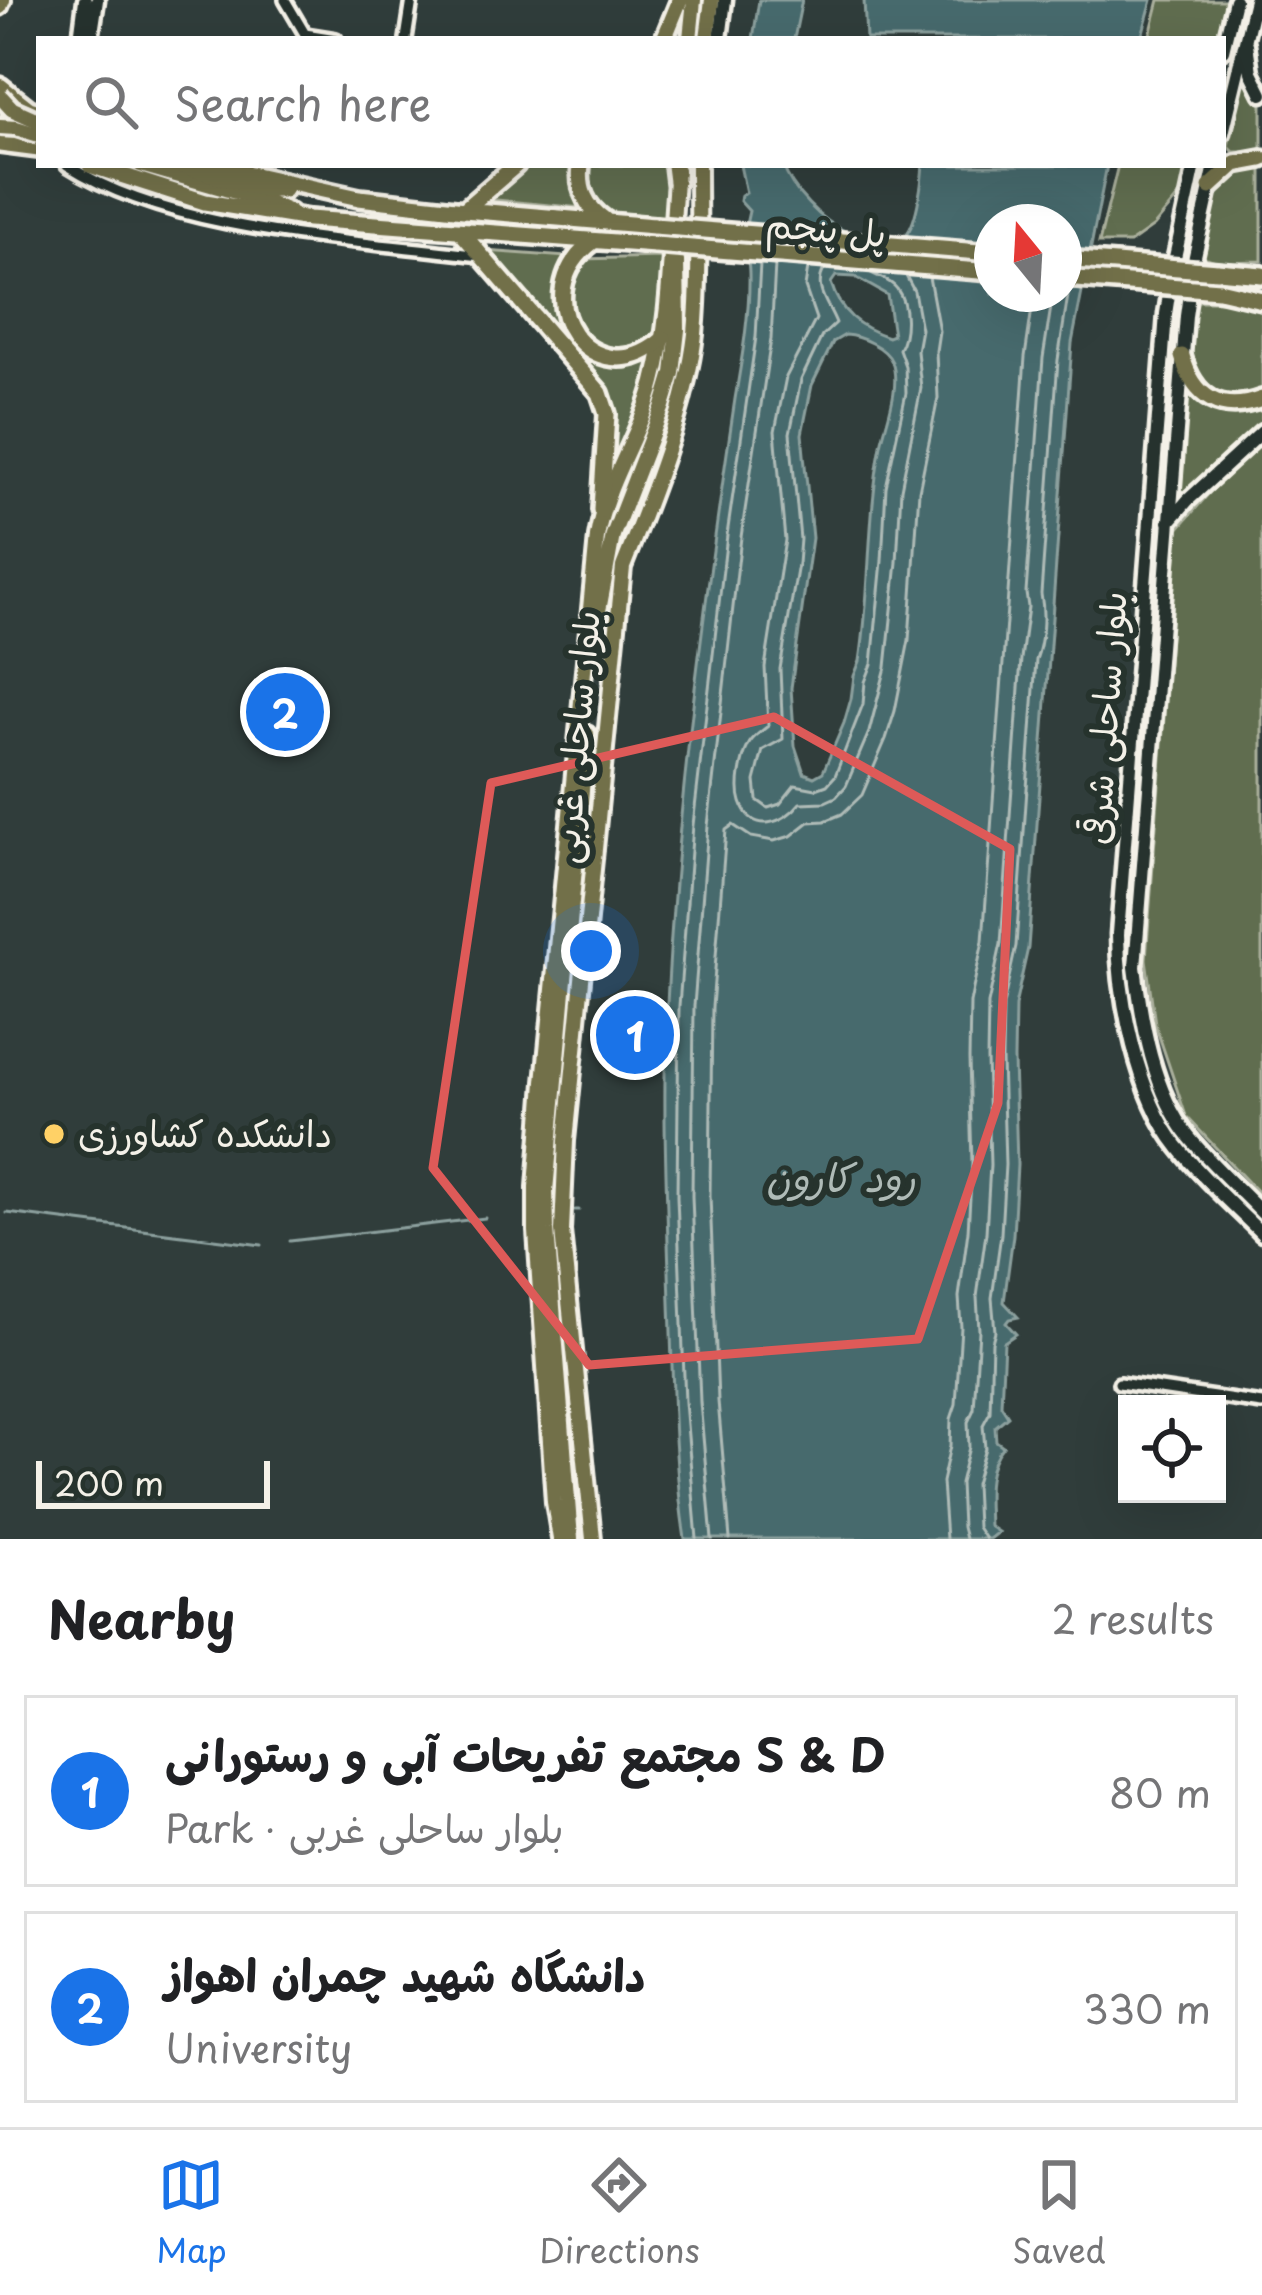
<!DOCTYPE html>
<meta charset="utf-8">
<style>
body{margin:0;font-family:"Playpen Sans","Playpen Sans Arabic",sans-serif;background:#f6f6f6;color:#202124}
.controls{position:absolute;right:36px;bottom:36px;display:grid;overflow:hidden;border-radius:0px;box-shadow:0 12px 48px #0002}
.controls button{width:108px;height:108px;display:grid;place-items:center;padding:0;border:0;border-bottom:3px solid #e0e0e0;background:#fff;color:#202124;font:60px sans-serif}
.compass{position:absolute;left:974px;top:204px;width:108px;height:108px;border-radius:50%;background:#fff;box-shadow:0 12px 48px #0002;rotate:342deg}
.scale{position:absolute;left:36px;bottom:30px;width:234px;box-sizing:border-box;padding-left:12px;border:6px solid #f4f1e8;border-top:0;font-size:33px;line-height:42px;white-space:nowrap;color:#f4f1e8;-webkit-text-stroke:9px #26332d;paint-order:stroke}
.you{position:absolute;left:591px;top:951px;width:42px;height:42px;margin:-30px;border:9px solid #fff;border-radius:50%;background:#1a73e8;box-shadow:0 0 0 18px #1a73e833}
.badge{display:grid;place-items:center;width:78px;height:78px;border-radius:50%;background:#1a73e8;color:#fff;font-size:39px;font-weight:700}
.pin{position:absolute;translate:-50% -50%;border:6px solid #fff;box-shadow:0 3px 12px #0006}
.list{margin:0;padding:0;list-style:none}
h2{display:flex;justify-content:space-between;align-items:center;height:156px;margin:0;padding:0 48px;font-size:51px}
h2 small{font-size:39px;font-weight:400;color:#757577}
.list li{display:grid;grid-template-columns:78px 1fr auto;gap:36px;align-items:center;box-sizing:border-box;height:192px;margin:0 24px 24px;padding:0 24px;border:3px solid #e0e0e0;border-radius:0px}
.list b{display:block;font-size:45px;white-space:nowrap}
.list p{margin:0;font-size:39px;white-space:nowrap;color:#757577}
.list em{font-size:39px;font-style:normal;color:#757577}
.icon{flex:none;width:66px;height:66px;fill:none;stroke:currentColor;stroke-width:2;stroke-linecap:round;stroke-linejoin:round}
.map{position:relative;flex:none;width:1262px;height:1539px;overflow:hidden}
.search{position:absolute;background:#fff;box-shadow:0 12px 48px #0002;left:36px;right:36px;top:36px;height:132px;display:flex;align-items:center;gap:30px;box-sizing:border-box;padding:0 42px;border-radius:0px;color:#757577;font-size:45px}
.sheet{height:588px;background:#fff}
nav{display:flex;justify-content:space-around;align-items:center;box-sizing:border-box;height:168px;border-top:3px solid #e0e0e0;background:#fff;font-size:33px;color:#757577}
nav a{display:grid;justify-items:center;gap:6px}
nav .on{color:#1a73e8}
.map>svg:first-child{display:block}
</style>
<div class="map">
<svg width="1262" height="1539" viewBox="0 0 1262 1539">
<rect width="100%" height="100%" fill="#303d3b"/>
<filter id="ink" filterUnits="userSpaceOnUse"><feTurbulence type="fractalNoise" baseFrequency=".00833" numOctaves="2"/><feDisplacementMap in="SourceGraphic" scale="24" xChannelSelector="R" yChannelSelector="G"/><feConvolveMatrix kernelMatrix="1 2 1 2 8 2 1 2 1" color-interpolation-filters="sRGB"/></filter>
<g filter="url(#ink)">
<!-- green -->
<path fill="#606d4f" stroke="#aaaf9c" stroke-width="3" d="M 1159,0 L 1235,0 L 1223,39 L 1149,39 Z
M 1245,76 L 1262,103 L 1262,152 L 1234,152 L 1228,146 Z
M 526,165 L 577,165 L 583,208 L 485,199 Z
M 587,165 L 666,165 L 670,181 L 667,217 L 599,211 L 591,197 Z
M 1118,165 L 1195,165 L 1191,182 L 1154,226 L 1130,243 L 1099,243 Z
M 1254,167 L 1262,168 L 1262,261 L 1219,262 L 1203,257 L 1218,188 L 1235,171 Z
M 485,251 L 568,257 L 558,286 L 589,357 C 611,373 639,368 658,349 L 632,430 L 607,483 L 614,424 L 586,365 Z
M 662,257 C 661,281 665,335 641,348 C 631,354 616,352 604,353 C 567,323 566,302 579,259 Z
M 1197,301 L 1224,301 L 1262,309 L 1262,394 L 1243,401 L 1212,394 L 1196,379 L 1189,358 Z
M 1184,380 C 1203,409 1230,420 1262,407 L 1262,428 L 1174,512 Z
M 1262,443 L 1262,1197 L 1186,1116 L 1155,1024 L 1146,959 L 1178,529 L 1210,492 Z"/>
<!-- water -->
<path fill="#476a6d" stroke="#8ca09e" stroke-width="3" fill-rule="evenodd" d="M 759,0 L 802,0 L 794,39 L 753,39 Z
M 864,0 L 1152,0 L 1141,39 L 866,39 Z
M 740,165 L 783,165 C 791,190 822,222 847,232 C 858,237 872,237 884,238 C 889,238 899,240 903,237 C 917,229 922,180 923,165 L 1107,165 L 1072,343 L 1028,948 L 1015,1006 L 1014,1059 L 1017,1165 L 1013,1235 L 1004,1302 L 1018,1317 L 1009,1319 L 1006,1323 L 1016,1334 L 1004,1342 L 1001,1405 L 1008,1416 L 995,1427 L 996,1441 L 1003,1446 C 984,1468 988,1498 989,1526 L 998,1532 L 989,1539 L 685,1539 C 673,1461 673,1382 670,1303 C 667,1204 662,1104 667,1004 C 677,802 705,599 735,399 C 742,358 750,314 749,273 C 748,247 742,236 749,211 L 740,201 L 741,195 L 746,193 ZM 992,222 L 1064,222 L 1064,294 L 992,294 ZM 836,276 L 855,277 L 887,295 L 893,335 L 888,337 C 859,327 840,313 831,283 ZM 845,335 C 860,336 886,347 892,362 C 901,387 886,421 881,445 C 867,517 871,590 860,661 L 854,676 L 851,699 L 844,723 L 823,772 L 814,777 L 804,773 L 795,746 L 791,688 L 812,538 L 802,434 L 812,385 L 833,342 Z"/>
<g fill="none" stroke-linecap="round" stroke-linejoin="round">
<!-- shore -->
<path stroke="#afbbb7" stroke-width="3" d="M 808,268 L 805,287 L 816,319 L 786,377 L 775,431 L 785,540 L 765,667 L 768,726 C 761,732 752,737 748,746 C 741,760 736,787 741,802 C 752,836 785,823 800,803 L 825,802 L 836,797 L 846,786 L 869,732 L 886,667 L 897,562 L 901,489 L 921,388 L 917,351 L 921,329 L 914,291 L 906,276
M 824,269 C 813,290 829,304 836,323 L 822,336 L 801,380 L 790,433 L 800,539 L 798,564 L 780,669 L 783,739 L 763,750 L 755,781 L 757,800 L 768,808 L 780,804 L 795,785 L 816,789 L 827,785 L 835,776 L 863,704 L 865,682 L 872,664 L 882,561 L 886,487 L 906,393 L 905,366 L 899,349 C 908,334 908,304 897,289 C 892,281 879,277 871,273
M 697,1539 L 685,1402 L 677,1196 L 679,1006 L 693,825 L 727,535 L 756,337 L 760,264
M 712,1539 L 700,1402 L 692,1196 L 694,1006 L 708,826 L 741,537 L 771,339 L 775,265
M 730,1539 L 718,1401 L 710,1195 L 712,1007 L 726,830 L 733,825 L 751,837 L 774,841 L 791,836 L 809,822 L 825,821 L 842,814 L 862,795 L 886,739 L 895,711 L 909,640 L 919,491 L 938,398 L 936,351 L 939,331 L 929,277
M 946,1539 L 942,1482 L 950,1446 L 951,1419 L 956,1404 L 961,1327 L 959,1297 L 968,1231 L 972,1164 L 969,1059 L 970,1003 L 983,941 L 1025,357 L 1034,294
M 965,1539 L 962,1527 L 960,1483 L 969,1447 L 968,1422 L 974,1409 L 979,1330 L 977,1297 L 986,1233 L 990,1165 L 987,1059 L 988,1004 L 1001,944 L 1021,659 L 1028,607 L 1026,593 L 1043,358 L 1053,294
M 985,1539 L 977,1527 L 975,1484 L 985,1448 L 983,1425 L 990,1412 L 992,1342 L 995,1331 L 992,1298 L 1001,1234 L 1005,1165 L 1002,1059 L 1003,1005 L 1016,946 L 1036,660 C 1043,641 1045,614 1041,594 L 1058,360 L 1069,289"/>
<!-- stream -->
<path stroke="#8ca09e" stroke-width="3" d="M 575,1210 L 579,1210
M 7,1213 L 262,1245
M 290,1241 L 485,1218"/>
<!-- street casing -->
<g stroke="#f4f1e8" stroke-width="18">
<path id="street" d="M 285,0 L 305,34 L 336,39
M 406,39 L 412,0
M 67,165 C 174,234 356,240 481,256
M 1119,1383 L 1262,1404"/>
</g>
<!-- secondary casing -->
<g stroke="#f4f1e8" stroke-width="21">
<path id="secondary" d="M 80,39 L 85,0
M 91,39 L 97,0
M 720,39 L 725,0
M 1247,44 L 1251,72 L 1262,94
M 1223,50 L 1235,0
M 1223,133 L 1255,0
M 1195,165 L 1174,262 L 1166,314 L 1118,934 C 1118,996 1138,1098 1178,1147 C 1202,1178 1234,1206 1262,1234
M 1215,165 L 1193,265 L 1186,316 L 1135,967 C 1142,1023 1153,1092 1189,1137 C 1211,1164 1238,1188 1262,1213
M 1169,522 L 1188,500 L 1262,432"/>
</g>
<!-- primary casing -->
<g stroke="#f4f1e8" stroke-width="22">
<path id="primary" d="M 0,7 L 3,0
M 690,39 L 694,0
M 707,39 L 712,0
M 141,165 L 260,199 L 290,212
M 598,616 L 613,535 L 663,406 L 673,373 L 678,330 L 677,261
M 560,1539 L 554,1502 L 536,1231 L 536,1187 L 544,1082 L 597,537 C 606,482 640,436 654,382 C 672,313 670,240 677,170
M 571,1539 L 547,1230 L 546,1191 L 587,734
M 593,1539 L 562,1231 L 566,1141 L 623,567 C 650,499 687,407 695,334 C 700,278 698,221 698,165"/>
</g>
<!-- highway casing -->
<g stroke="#f4f1e8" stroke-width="24">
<path id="highway" d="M 664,39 L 680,0
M 0,86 L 29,109 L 39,112
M 0,144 L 39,149
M 17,145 C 3,128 6,115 27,109
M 90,165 L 205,202 L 309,219 L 655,245
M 180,165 L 263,190 L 284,190
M 210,165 L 359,198 L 464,210 L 654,226
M 581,165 C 578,189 585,206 605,220
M 674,165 L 676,181
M 1210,187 L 1235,164 L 1262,159
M 464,210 L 516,165
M 461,232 L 600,393 L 607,414 L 601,510
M 594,241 C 519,296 593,402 664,338
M 1217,271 L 1262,275
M 1219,290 L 1262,300
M 1182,356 C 1194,399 1221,414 1262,399"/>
</g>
<!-- street -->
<use href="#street" stroke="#26332d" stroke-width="9"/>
<!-- secondary -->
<use href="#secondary" stroke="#26332d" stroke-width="12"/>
<!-- primary -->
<use href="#primary" stroke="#726f4a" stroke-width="14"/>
<!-- highway -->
<use href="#highway" stroke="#726f4a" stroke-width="15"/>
<!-- primary-bridge casing -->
<g stroke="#f4f1e8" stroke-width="22" stroke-linecap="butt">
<path id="primary-bridge" d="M 0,127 L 16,128 L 39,135"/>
</g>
<!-- highway-bridge casing -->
<g stroke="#f4f1e8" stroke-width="24" stroke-linecap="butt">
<path id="highway-bridge" d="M 0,96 L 12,109 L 39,121
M 654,226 L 992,253
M 655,245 L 992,272
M 1064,259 L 1217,271
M 1064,278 L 1219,290"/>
</g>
<!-- primary-bridge -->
<use href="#primary-bridge" stroke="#726f4a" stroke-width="14"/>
<!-- highway-bridge -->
<use href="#highway-bridge" stroke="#726f4a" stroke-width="15"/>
</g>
</g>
<!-- marked area -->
<path fill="none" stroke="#de5a58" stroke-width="9" stroke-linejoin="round" d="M 774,717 L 1010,849 L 998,1103 L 918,1339 L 589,1365 L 433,1168 L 491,783 Z"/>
<!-- markers -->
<circle fill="#ffd166" stroke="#26332d" stroke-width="4.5" cx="54" cy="1134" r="12"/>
<g text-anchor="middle" stroke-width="12" stroke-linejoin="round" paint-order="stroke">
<!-- street labels -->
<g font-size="36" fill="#f4f1e8" stroke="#26332d">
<text transform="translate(826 229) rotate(5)" y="13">پل پنجم</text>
<text transform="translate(1105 718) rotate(-86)" y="13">بلوار ساحلی شرقی</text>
<text transform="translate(576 737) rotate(-85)" y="13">بلوار ساحلی غربی</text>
</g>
<!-- poi labels -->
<g font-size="36" fill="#f4f1e8" stroke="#26332d" text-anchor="start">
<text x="78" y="1147">دانشکده کشاورزی</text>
</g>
<!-- water labels -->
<g font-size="39" font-style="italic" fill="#afbbb7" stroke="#26332d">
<text x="841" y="1192">رود کارون</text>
</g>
</g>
</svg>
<div class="controls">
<button><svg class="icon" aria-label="locate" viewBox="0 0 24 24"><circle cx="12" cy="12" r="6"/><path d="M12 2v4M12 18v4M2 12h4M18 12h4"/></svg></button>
</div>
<svg class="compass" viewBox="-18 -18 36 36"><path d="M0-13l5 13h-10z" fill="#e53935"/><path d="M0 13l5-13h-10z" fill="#757577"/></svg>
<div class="scale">200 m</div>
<div class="you"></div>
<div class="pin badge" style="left:635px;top:1035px">1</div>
<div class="pin badge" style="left:285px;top:712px">2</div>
<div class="search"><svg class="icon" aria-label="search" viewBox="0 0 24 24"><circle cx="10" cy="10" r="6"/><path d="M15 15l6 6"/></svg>Search here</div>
</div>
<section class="sheet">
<h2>Nearby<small>2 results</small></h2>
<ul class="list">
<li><span class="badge">1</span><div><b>مجتمع تفریحات آبی و رستورانی S &amp; D</b><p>Park · بلوار ساحلی غربی</p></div><em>80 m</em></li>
<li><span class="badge">2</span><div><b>دانشگاه شهید چمران اهواز</b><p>University</p></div><em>330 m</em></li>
</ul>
</section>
<nav>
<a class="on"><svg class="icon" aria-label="map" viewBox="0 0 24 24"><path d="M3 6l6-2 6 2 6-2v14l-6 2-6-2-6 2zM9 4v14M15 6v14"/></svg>Map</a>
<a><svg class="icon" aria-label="directions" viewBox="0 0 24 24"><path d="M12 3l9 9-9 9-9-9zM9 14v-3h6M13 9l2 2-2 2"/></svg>Directions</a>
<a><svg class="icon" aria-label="saved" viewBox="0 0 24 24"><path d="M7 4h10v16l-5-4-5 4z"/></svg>Saved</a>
</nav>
